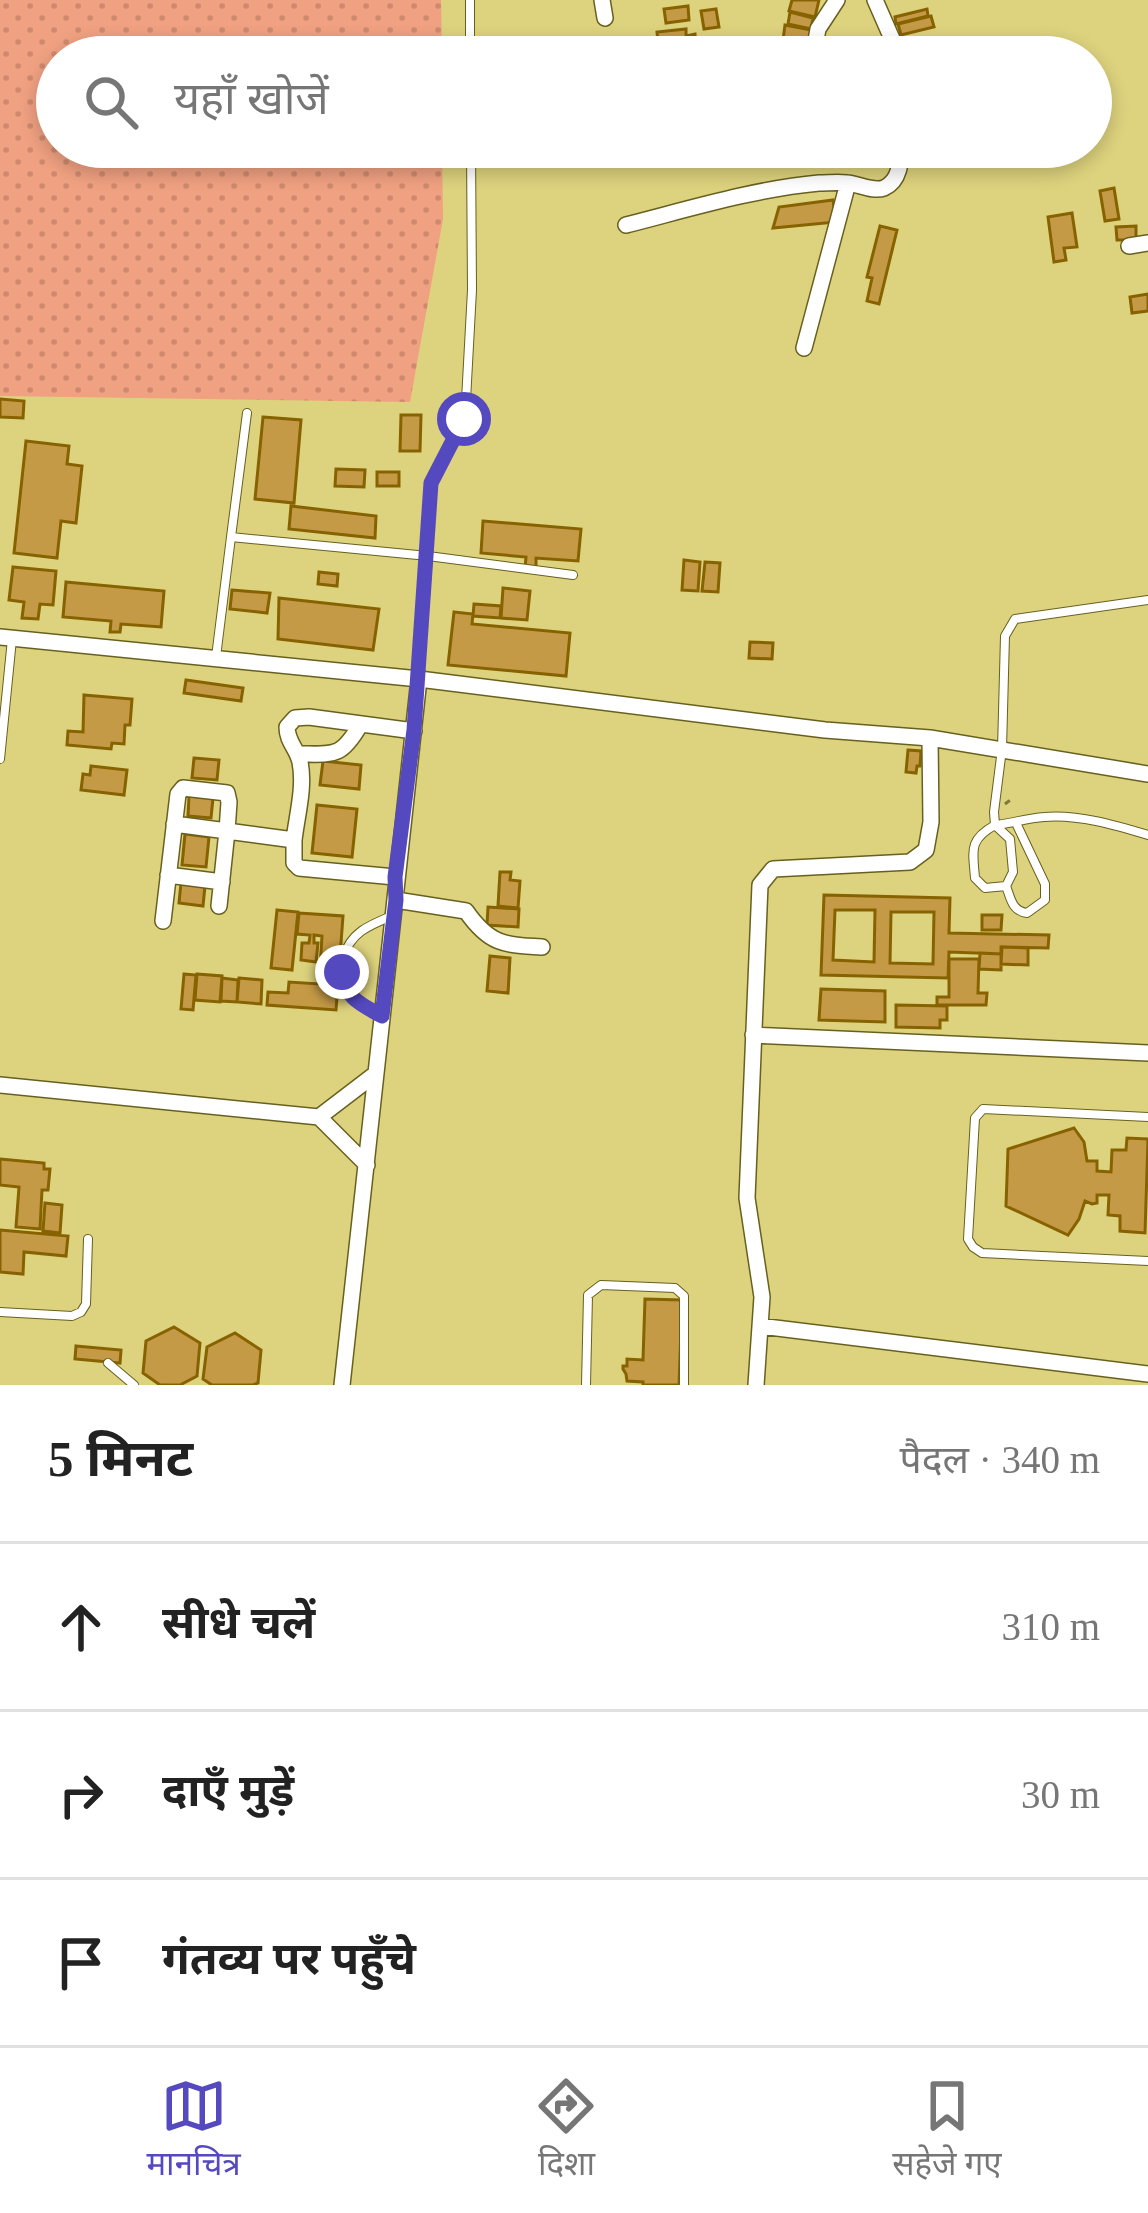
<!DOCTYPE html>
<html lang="hi">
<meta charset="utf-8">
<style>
body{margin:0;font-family:"Times New Roman","Noto Sans Devanagari",serif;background:#f2f2f2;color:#222}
.stop{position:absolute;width:36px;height:36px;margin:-27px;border:9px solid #5549c0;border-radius:50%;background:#fff}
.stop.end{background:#5549c0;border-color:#fff;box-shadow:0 3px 12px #0008}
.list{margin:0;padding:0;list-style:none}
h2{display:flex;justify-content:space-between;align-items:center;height:156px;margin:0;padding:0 48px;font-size:51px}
h2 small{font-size:39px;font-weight:400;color:#767676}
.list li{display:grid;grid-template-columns:78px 1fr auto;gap:36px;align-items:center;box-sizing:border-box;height:168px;padding:0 48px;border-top:3px solid #e0e0e0}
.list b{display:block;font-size:45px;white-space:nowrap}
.list em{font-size:39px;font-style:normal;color:#767676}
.icon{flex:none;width:66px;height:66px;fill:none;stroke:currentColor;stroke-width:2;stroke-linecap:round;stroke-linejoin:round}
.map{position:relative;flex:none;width:1148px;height:1385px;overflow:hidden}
.search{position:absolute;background:#fff;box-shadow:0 6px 18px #0003;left:36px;right:36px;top:36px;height:132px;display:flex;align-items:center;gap:30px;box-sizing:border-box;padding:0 42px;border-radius:66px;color:#767676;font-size:45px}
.sheet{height:660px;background:#fff}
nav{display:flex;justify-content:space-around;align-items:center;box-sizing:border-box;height:168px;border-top:3px solid #e0e0e0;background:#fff;font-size:33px;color:#767676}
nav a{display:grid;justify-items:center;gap:6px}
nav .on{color:#5549c0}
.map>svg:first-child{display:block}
</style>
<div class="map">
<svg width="1148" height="1385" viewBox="0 0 1148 1385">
<defs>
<pattern id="green-dots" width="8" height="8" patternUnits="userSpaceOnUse" patternTransform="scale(3)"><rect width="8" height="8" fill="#f0a182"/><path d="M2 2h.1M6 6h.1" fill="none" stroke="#ce8a6e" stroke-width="1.8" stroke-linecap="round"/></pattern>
</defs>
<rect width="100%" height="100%" fill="#ddd27d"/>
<!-- green -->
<path fill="url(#green-dots)" d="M 0,0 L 441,0 L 442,57 L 57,57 L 57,147 L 442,147 L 443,219 L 410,402 L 0,396 Z"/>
<!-- building -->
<path fill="#c59a46" stroke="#876200" stroke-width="3" fill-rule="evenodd" d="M 792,0 L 819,0 L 815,17 L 789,11 Z
M 688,6 L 689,20 L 666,23 L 664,9 Z
M 716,9 L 719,27 L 704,29 L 701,11 Z
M 927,9 L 928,16 L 896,24 L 895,17 Z
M 790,12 L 813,18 L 811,29 L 788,24 Z
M 931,16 L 934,27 L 901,35 L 898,24 Z
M 785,25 L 811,30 L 808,44 L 783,40 Z
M 686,29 L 686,36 L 695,34 L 696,46 L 659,51 L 657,32 Z
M 777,43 L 777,57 L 732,57 L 732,44 Z
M 1114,188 L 1119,219 L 1105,221 L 1100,191 Z
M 833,200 L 836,222 L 773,228 L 779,207 Z
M 1072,213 L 1077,247 L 1064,248 L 1066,260 L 1054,262 L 1048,217 Z
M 880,226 L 897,230 L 879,304 L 867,301 L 872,278 L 867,277 Z
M 1136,226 L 1136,240 L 1117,240 L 1116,227 Z
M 1148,294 L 1148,311 L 1132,313 L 1130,297 Z
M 0,399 L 24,401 L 23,418 L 0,417 Z
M 401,415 L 421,415 L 420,451 L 400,451 Z
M 263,417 L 301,420 L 294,503 L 255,499 Z
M 26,441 L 69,446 L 67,464 L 82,466 L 76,523 L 61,521 L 57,558 L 14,553 Z
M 336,469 L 365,470 L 364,487 L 335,486 Z
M 377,472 L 399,472 L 399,486 L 377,486 Z
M 291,506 L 376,516 L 375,538 L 289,529 Z
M 483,521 L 581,529 L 578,561 L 536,558 L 536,568 L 525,568 L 526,557 L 481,553 Z
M 684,560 L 700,562 L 698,591 L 682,590 Z
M 705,562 L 720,563 L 718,592 L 702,591 Z
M 13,567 L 56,571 L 53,605 L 40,604 L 38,619 L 22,618 L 24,602 L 9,600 Z
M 319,572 L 338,574 L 337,586 L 318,584 Z
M 66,582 L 164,591 L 161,627 L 121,624 L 120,632 L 110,632 L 111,621 L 63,617 Z
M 503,588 L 530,591 L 527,620 L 501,618 Z
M 232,590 L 270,593 L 267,613 L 230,609 Z
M 279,598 L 379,609 L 373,650 L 278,639 Z
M 474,604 L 501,606 L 500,618 L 473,616 Z
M 454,612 L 473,614 L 472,624 L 570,633 L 566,676 L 448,665 Z
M 750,642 L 773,643 L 772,659 L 749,658 Z
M 186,680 L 243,688 L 241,701 L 184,693 Z
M 84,695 L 132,699 L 130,725 L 125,725 L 124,744 L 112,743 L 111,749 L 67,745 L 68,731 L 83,732 Z
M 908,750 L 921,751 L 920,766 L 917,766 L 916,773 L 906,772 Z
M 194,758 L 219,760 L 217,780 L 192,778 Z
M 323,761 L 361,765 L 359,789 L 320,785 Z
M 91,766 L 127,770 L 124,795 L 81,790 L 83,774 L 90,775 Z
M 189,796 L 213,798 L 211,818 L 188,816 Z
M 317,805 L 357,809 L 352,857 L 312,853 Z
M 185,834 L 209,837 L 206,867 L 182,865 Z
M 500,872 L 511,872 L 510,880 L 520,881 L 518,908 L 498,906 Z
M 181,883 L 205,886 L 203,906 L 179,903 Z
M 824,895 L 950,898 L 949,933 L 1049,935 L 1048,948 L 1001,947 L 1001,954 L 949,952 L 948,978 L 821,975 ZM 835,910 L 875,910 L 874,962 L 833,960 ZM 891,912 L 934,912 L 933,964 L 890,963 Z
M 488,907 L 519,909 L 518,927 L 487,925 Z
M 277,910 L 298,912 L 292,970 L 271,968 Z
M 299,913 L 343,916 L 336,1010 L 267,1005 L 268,992 L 288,993 L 289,982 L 319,984 L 322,936 L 314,935 L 314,943 L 318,943 L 316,962 L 301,960 L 302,943 L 309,943 L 310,935 L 297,934 Z
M 982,915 L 1002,915 L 1001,930 L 982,930 Z
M 1002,947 L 1028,948 L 1028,965 L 1001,964 Z
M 980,953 L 1001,954 L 1001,970 L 979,969 Z
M 490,956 L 510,958 L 508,993 L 487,991 Z
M 949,959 L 979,959 L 978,993 L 987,993 L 986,1005 L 937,1005 L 937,997 L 949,997 Z
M 184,974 L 196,975 L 193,1010 L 181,1009 Z
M 197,974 L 222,976 L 220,1002 L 195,1000 Z
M 222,978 L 238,980 L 237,1002 L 221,1001 Z
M 239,978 L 262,980 L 261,1004 L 237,1002 Z
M 821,989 L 885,991 L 885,1022 L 819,1020 Z
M 896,1005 L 947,1006 L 947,1020 L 940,1020 L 940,1028 L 896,1027 Z
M 1074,1128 L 1084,1142 L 1087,1161 L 1097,1161 L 1097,1171 L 1111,1172 L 1112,1150 L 1126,1150 L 1127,1138 L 1148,1139 L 1145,1233 L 1120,1231 L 1120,1216 L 1108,1215 L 1109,1195 L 1097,1195 L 1097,1203 L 1092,1204 L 1085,1201 L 1079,1219 L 1068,1235 L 1006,1206 L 1008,1149 Z
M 0,1159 L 44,1163 L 44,1169 L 50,1169 L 48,1190 L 42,1190 L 40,1229 L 16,1227 L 19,1187 L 0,1185 Z
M 45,1203 L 62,1205 L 60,1233 L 43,1231 Z
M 0,1230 L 68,1236 L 66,1256 L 24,1252 L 23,1274 L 0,1272 Z
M 645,1299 L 682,1300 L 679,1385 L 643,1385 L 643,1382 L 627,1381 L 626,1374 L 623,1369 L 623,1366 L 627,1366 L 627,1359 L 643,1360 Z
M 174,1327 L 200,1343 L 197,1376 L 180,1385 L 160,1385 L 143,1373 L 146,1341 Z
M 235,1333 L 261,1350 L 258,1383 L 253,1385 L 212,1385 L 203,1379 L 207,1347 Z
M 76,1346 L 121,1350 L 120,1363 L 75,1359 Z"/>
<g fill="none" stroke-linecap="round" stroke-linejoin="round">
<!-- service casing -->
<g stroke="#68601e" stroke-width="10">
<path id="service" d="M 470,0 L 470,57
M 466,400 L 472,290 L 471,147
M 231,537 L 247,413
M 216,657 L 231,537 L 428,556 L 431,483 L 462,426 L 465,413
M 419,677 L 428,556 L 573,575
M 0,759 L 12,639
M 995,825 L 1010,839 L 1013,872 L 1006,886 L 985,888 L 975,878 C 973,851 968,840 995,825 L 994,812 L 1002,749 L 1005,636 L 1015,619 L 1148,600
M 997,825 C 1013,823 1028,818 1044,817 C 1078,814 1115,825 1148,835
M 1006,886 C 1011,899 1012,911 1027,913 L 1045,900 L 1045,884 L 1016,823
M 343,957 C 352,931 370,925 394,915
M 342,972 C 345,998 359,1004 380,1015
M 1148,1117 L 983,1109 L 975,1118 L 968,1239 L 973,1247 L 982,1253 L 1148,1261
M 0,1312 L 72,1316 L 81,1312 L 86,1304 L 88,1239
M 108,1363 L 134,1385
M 586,1385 L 588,1295 L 601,1285 L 675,1288 L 684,1296 L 684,1385"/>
</g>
<!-- minor casing -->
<g stroke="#68601e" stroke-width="18">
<path id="minor" d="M 602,0 L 605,18
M 875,0 L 900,57
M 813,57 L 818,29 L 837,0
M 626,225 C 689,209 754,189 819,183 C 828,183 839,182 847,183 C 859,184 873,192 884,188 C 900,181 901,161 901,147
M 1129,246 L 1148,243
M 804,348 L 848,183
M 0,637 L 419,679 L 825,730 L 930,738 L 1148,774
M 298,754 C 334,754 341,758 360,725
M 174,824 L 227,831 L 219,906
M 294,840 L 294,863 L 299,868 L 395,877
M 168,875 L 222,882
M 396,900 L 466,911 C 489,944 503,945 542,947
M 163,921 L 178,794 L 183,788 L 227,793 L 229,802 L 227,831 L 294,840 C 297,815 305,787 300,762 C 297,748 287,742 287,727 L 295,718 L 309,717 L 414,731
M 753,1035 L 1148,1053
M 0,1085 L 319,1117 L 374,1075
M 319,1117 L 367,1165
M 760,1326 L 1148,1374
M 342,1385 L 419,679
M 756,1385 L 762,1297 L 747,1198 L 760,885 L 773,869 L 910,862 L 926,850 L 931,822 L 930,738"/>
</g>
<!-- path -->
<path stroke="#7e773c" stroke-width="3" stroke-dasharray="6 6" stroke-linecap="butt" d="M 1005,804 L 1013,798"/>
<!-- service -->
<use href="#service" stroke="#fff" stroke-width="8"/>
<!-- minor -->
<use href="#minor" stroke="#fff" stroke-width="15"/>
</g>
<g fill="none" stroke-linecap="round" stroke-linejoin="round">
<!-- route -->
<path stroke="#5549c0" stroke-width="15" d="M 342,972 C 345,998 360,1004 382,1016 L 396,900 L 395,877 L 414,730 L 431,483 L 464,419"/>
</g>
</svg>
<div class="stop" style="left:464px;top:419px"></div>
<div class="stop end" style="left:342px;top:972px"></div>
<div class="search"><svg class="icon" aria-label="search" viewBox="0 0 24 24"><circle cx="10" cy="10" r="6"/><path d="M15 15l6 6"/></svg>यहाँ खोजें</div>
</div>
<section class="sheet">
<h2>5 मिनट<small>पैदल · 340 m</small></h2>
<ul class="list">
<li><svg class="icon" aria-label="ahead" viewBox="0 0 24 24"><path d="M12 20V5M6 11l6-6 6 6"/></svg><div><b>सीधे चलें</b></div><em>310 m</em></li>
<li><svg class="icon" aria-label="right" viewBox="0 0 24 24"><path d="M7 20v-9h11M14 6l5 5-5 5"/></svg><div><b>दाएँ मुड़ें</b></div><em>30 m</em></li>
<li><svg class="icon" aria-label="arrive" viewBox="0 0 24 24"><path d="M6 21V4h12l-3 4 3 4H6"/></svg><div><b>गंतव्य पर पहुँचे</b></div></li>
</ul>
</section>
<nav>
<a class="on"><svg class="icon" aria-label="map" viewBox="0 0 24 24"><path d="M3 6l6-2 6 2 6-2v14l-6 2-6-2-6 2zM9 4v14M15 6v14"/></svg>मानचित्र</a>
<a><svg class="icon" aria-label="directions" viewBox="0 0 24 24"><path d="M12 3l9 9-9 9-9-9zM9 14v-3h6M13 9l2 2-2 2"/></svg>दिशा</a>
<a><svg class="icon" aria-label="saved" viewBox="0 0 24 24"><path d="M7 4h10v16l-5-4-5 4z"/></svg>सहेजे गए</a>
</nav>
